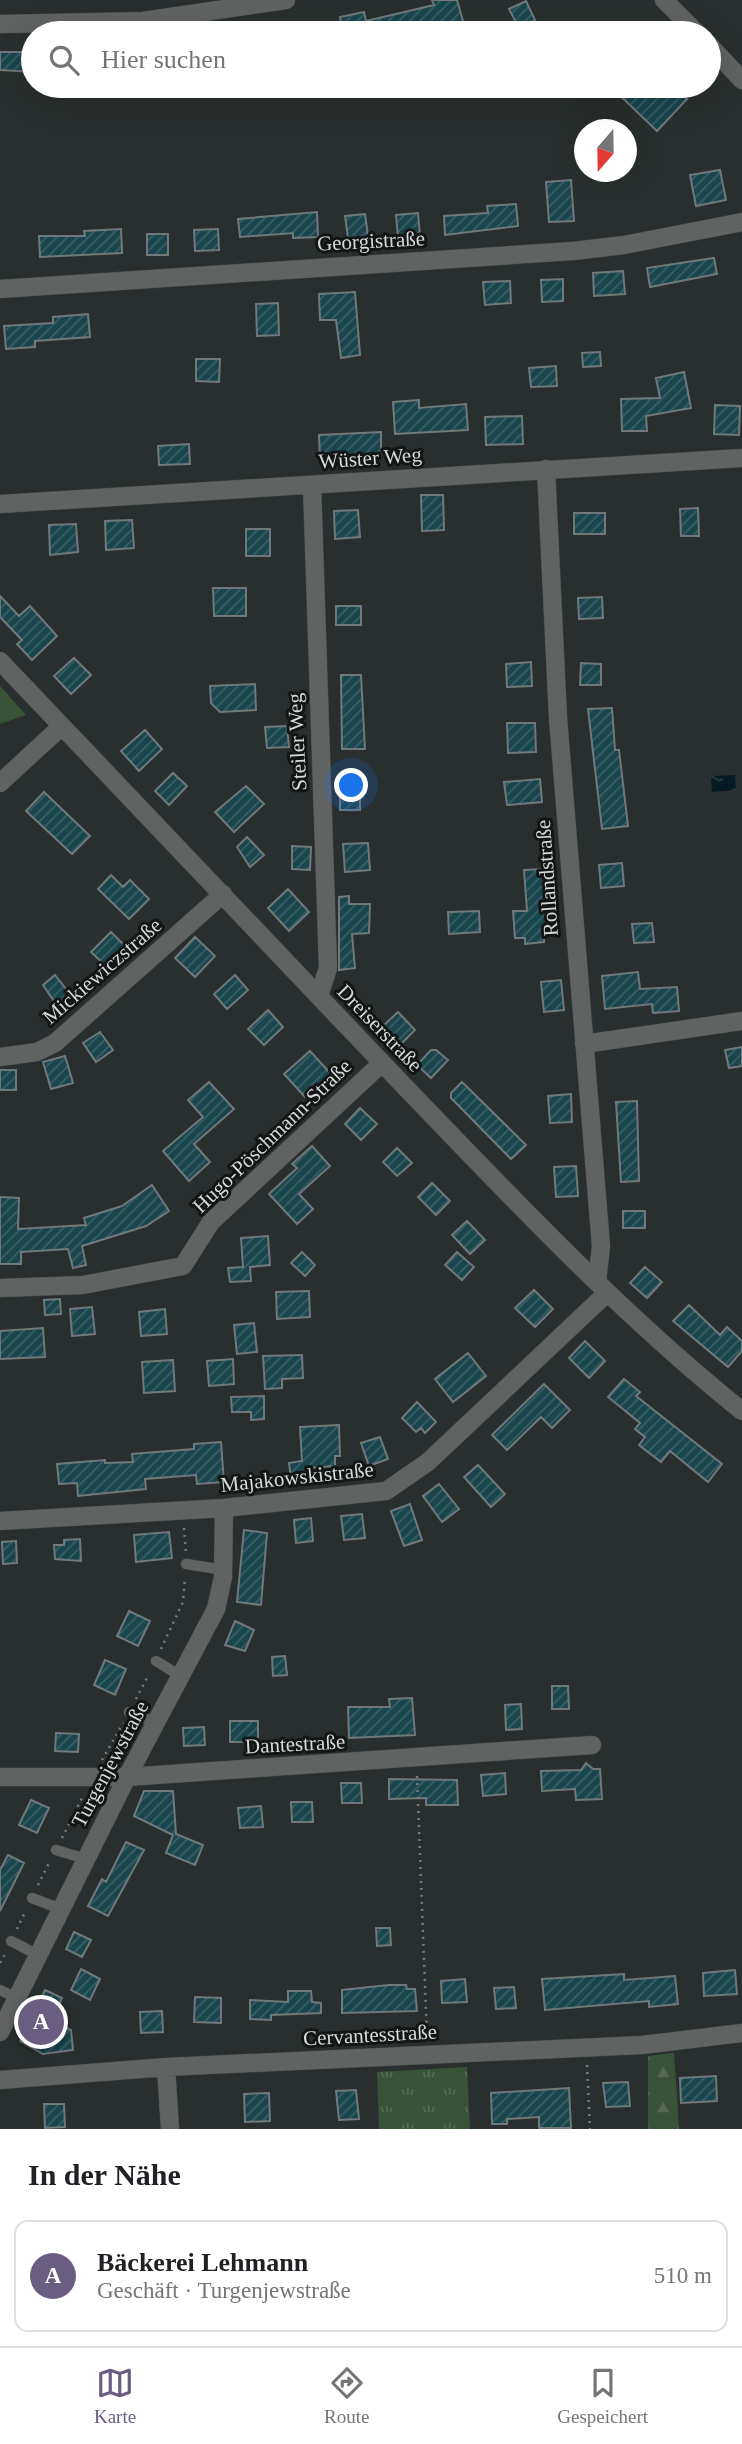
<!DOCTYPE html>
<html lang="de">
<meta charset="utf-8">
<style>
body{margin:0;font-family:"Times New Roman",serif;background:#f2f2f2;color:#202124}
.compass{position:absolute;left:574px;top:119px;width:63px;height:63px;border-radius:50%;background:#fff;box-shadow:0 7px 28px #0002;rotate:200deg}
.you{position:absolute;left:352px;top:786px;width:24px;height:24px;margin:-18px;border:5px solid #fff;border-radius:50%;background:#1a73e8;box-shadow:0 0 0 10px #1a73e833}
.badge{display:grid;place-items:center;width:46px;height:46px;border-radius:50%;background:#695d81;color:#fff;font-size:23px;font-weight:700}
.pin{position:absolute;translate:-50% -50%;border:4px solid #fff;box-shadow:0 2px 7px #0006}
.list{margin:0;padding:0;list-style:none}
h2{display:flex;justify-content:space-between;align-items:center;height:91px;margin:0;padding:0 28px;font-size:30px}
h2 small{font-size:23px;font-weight:400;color:#757577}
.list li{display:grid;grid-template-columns:46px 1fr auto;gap:21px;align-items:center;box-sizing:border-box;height:112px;margin:0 14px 14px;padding:0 14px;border:2px solid #e0e0e0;border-radius:14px}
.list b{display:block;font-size:26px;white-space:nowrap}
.list p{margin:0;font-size:23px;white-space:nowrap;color:#757577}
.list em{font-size:23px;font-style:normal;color:#757577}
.icon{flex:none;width:38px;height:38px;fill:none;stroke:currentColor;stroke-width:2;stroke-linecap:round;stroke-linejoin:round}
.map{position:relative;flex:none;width:742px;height:2129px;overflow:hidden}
.search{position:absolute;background:#fff;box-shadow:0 7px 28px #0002;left:21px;right:21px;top:21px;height:77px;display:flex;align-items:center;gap:18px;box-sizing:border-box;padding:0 24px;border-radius:38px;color:#757577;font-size:26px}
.sheet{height:217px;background:#fff}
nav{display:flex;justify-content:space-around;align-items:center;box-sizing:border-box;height:98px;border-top:2px solid #e0e0e0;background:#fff;font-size:19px;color:#757577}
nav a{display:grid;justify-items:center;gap:4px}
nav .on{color:#695d81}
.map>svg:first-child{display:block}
</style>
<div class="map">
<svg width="742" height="2129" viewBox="0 0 742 2129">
<defs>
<pattern id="grass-tufts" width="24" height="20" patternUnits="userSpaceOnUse" patternTransform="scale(1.75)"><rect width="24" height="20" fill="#385336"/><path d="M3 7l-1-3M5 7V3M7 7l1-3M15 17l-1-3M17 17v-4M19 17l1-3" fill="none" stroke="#546b52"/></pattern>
<pattern id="forest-firs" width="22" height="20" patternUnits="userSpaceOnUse" patternTransform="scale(1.75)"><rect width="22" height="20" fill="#385336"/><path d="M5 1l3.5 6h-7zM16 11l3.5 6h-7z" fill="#546b52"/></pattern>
<pattern id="water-ripples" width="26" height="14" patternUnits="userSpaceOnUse" patternTransform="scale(1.75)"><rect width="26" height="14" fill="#061a24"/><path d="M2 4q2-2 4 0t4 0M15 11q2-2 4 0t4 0" fill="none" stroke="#2a3b43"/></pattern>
<pattern id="building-hatch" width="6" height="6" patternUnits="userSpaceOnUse" patternTransform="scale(1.75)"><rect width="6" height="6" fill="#19454d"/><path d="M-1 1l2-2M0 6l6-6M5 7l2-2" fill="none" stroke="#3a5f66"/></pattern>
</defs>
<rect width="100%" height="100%" fill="#292f2e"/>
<!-- grass -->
<path fill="url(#grass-tufts)" d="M 467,2067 L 470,2129 L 379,2129 L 377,2072 Z"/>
<!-- forest -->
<path fill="url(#forest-firs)" d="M 674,2053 L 679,2129 L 648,2129 L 648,2056 Z"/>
<!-- garden -->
<path fill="#385336" d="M 0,686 L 26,715 L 0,724 Z"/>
<!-- water -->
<path fill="url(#water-ripples)" d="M 735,775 L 736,790 L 712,792 L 711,776 Z"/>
<!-- building -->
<path fill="url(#building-hatch)" stroke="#71787a" stroke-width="2" d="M 432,0 L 457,0 L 465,28 L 442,33 L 439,22 L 394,33 L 338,33 L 338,28 L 342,27 L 340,17 L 364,12 L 366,21 L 434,5 Z
M 526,1 L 535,20 L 519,28 L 509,9 Z
M 0,52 L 33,52 L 33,72 L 0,70 Z
M 610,86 L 674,86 L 687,99 L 657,131 Z
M 720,170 L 726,200 L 696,206 L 690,175 Z
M 571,180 L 574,221 L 549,222 L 546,182 Z
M 516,204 L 518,226 L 445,235 L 444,216 L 488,213 L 487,206 Z
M 317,212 L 318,237 L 293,238 L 293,233 L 240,237 L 238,219 Z
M 418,213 L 420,236 L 398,238 L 396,215 Z
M 365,214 L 368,236 L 348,238 L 345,216 Z
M 121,229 L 122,253 L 40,257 L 39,236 L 85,236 L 84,231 Z
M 218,229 L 219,250 L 195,251 L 194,230 Z
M 147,234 L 168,234 L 168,255 L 147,255 Z
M 714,258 L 717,274 L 650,287 L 647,268 Z
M 623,271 L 625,294 L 594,296 L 593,273 Z
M 563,279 L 563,301 L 542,302 L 541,280 Z
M 510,281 L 511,303 L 485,305 L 483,282 Z
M 355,292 L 360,355 L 341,358 L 336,320 L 320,320 L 319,294 Z
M 278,303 L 279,335 L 257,336 L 256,304 Z
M 88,314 L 90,337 L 35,341 L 35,347 L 6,349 L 4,326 L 53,323 L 53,317 Z
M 600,352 L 601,366 L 583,367 L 582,353 Z
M 196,359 L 220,359 L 219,382 L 196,381 Z
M 556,366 L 557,386 L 531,387 L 529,368 Z
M 684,372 L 691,408 L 646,416 L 647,431 L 622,431 L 621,399 L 660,398 L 656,378 Z
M 419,400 L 419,408 L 466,404 L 468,430 L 395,434 L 393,402 Z
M 715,405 L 740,406 L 739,435 L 714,434 Z
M 522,416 L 523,444 L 486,445 L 485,417 Z
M 381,432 L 381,456 L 320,458 L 319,435 Z
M 189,444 L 190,464 L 159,465 L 158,446 Z
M 421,495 L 443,495 L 444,530 L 422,531 Z
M 698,508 L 699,536 L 681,536 L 680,509 Z
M 358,510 L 360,537 L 335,539 L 334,511 Z
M 574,513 L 605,513 L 605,534 L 574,534 Z
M 132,520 L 134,548 L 106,550 L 105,521 Z
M 76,524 L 78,552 L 50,555 L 49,525 Z
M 246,529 L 270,529 L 270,556 L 246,556 Z
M 213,588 L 246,588 L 246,616 L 214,616 Z
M 0,596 L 19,616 L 30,606 L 57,636 L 32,660 L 17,644 L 22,640 L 0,617 Z
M 602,597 L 603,618 L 579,619 L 578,598 Z
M 336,606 L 361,606 L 361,625 L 336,625 Z
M 74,658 L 91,675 L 71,694 L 54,676 Z
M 531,662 L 532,686 L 507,687 L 506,664 Z
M 581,663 L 601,664 L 601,685 L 580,685 Z
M 341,675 L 361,675 L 365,749 L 342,749 Z
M 255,684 L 256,710 L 220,712 L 211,703 L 210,686 Z
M 612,708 L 615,750 L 619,750 L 628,826 L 602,829 L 588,709 Z
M 507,723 L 535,723 L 536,752 L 508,753 Z
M 287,726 L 289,747 L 267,748 L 265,727 Z
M 145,730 L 162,749 L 139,771 L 121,751 Z
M 173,773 L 187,786 L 169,805 L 155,791 Z
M 540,779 L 542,802 L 507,805 L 504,782 Z
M 246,786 L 264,804 L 234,832 L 215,812 Z
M 340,790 L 360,790 L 360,810 L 340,810 Z
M 44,792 L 90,836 L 72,854 L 26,811 Z
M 247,837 L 264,855 L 250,867 L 237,847 Z
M 368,843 L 370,870 L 345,872 L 343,844 Z
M 292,846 L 311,847 L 310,870 L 292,869 Z
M 622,863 L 624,886 L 601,888 L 599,865 Z
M 544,869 L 549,932 L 544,933 L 544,942 L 525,944 L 525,938 L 515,938 L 513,911 L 527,911 L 524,870 Z
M 111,875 L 123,887 L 130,880 L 149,899 L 129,919 L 98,889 Z
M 288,889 L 309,912 L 289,931 L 268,908 Z
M 349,896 L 349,904 L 370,904 L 369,933 L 352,934 L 355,968 L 339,970 L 339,897 Z
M 479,911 L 480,932 L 449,934 L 448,912 Z
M 652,923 L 654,942 L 634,943 L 632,924 Z
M 111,932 L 127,948 L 108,968 L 91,952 Z
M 195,937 L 215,956 L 195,977 L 175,958 Z
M 638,972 L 640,989 L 677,987 L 679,1011 L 653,1013 L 652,1004 L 605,1009 L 602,976 Z
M 55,975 L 74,999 L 60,1010 L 43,985 Z
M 235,975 L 248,990 L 227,1009 L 214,994 Z
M 561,980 L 564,1010 L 544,1012 L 541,982 Z
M 268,1010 L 283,1027 L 264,1045 L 248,1029 Z
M 398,1012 L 415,1030 L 401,1044 L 383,1026 Z
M 100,1032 L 113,1050 L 96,1062 L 83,1043 Z
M 742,1047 L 742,1066 L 729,1068 L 725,1050 Z
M 431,1050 L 436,1050 L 448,1060 L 431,1078 L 417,1065 Z
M 310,1051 L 331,1074 L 305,1097 L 284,1074 Z
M 65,1056 L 73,1083 L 51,1089 L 43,1062 Z
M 0,1070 L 16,1070 L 16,1090 L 0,1090 Z
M 209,1082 L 234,1109 L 194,1144 L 210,1162 L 189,1181 L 163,1151 L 203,1117 L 188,1100 Z
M 462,1082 L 526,1145 L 511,1159 L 451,1098 L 451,1093 Z
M 571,1094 L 572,1122 L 550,1123 L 548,1096 Z
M 637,1101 L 639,1181 L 621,1182 L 616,1102 Z
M 360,1108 L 377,1124 L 361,1140 L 345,1124 Z
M 312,1146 L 330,1166 L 299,1194 L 313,1209 L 297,1224 L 269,1194 L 297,1168 L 292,1164 Z
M 397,1148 L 412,1163 L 397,1176 L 383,1162 Z
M 576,1166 L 578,1196 L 556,1197 L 554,1167 Z
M 432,1183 L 450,1201 L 436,1215 L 418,1197 Z
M 152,1185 L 169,1211 L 146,1226 L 82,1246 L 86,1265 L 73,1268 L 68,1249 L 21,1252 L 21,1264 L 0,1264 L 0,1197 L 19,1198 L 18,1229 L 86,1225 L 84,1218 L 122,1206 Z
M 623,1211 L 645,1211 L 645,1228 L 623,1228 Z
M 467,1221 L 485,1240 L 470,1254 L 452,1235 Z
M 268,1236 L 270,1265 L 250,1267 L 251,1281 L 230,1282 L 228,1268 L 243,1267 L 241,1238 Z
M 302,1252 L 315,1265 L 305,1276 L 291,1263 Z
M 457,1252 L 474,1267 L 462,1280 L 445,1265 Z
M 645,1267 L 662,1282 L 647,1298 L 630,1283 Z
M 534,1290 L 553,1309 L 535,1327 L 515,1308 Z
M 309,1291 L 310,1317 L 277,1319 L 276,1292 Z
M 60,1299 L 61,1314 L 45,1315 L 44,1300 Z
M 689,1305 L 720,1335 L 727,1327 L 742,1341 L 742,1351 L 728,1367 L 673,1321 Z
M 92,1307 L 95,1334 L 72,1336 L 70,1309 Z
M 165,1309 L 167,1334 L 141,1336 L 139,1312 Z
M 254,1323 L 257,1352 L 237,1354 L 234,1325 Z
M 43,1328 L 45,1357 L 0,1359 L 0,1331 Z
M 585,1341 L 605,1361 L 589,1378 L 569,1358 Z
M 468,1353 L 486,1376 L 453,1402 L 435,1379 Z
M 302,1355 L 303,1378 L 282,1379 L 282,1388 L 265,1389 L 263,1356 Z
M 233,1359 L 234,1384 L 209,1386 L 207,1361 Z
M 173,1360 L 175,1391 L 144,1393 L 142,1362 Z
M 624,1379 L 640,1392 L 636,1396 L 722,1464 L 708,1482 L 670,1451 L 661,1462 L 639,1445 L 645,1437 L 635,1429 L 640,1423 L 608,1397 Z
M 544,1384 L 570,1410 L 552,1428 L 541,1417 L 507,1450 L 492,1435 Z
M 264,1396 L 264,1419 L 251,1420 L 251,1412 L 232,1412 L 231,1397 Z
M 417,1402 L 436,1422 L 425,1433 L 421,1428 L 416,1432 L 402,1418 Z
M 339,1425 L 340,1456 L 335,1456 L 335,1466 L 308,1468 L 309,1478 L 291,1479 L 289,1463 L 302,1461 L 300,1427 Z
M 380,1437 L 388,1459 L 369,1466 L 361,1443 Z
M 221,1442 L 224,1482 L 197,1484 L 196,1475 L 145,1479 L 146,1489 L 78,1496 L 77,1483 L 59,1484 L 57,1464 L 105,1460 L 105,1463 L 133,1462 L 132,1454 L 194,1449 L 194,1444 Z
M 478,1465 L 505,1494 L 491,1507 L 464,1477 Z
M 439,1484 L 459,1509 L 442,1522 L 423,1496 Z
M 410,1504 L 422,1540 L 404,1546 L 391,1511 Z
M 362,1514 L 365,1538 L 344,1540 L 341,1516 Z
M 311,1518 L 313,1541 L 296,1543 L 294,1520 Z
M 244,1530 L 267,1533 L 261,1605 L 237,1602 Z
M 169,1532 L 172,1558 L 136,1562 L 134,1535 Z
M 80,1539 L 81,1561 L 55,1559 L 54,1545 L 64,1545 L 64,1540 Z
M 16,1541 L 17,1563 L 3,1564 L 2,1542 Z
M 129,1611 L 150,1621 L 138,1646 L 117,1636 Z
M 235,1621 L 254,1630 L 245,1651 L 225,1645 Z
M 285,1656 L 287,1675 L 273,1676 L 272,1657 Z
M 105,1660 L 126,1669 L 115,1695 L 94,1685 Z
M 552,1686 L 568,1686 L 569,1709 L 552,1709 Z
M 412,1698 L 415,1735 L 349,1738 L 348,1707 L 390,1707 L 389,1699 Z
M 521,1704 L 522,1729 L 506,1730 L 505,1705 Z
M 230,1721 L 258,1721 L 258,1742 L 230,1742 Z
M 204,1727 L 205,1745 L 184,1746 L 183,1728 Z
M 56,1733 L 79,1734 L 78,1752 L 55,1751 Z
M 586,1763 L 593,1769 L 600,1769 L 602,1799 L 576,1800 L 575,1789 L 542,1791 L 541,1771 L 581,1770 Z
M 505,1773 L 506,1794 L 483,1796 L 481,1775 Z
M 389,1779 L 457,1780 L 458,1805 L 426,1805 L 426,1798 L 389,1799 Z
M 341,1783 L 361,1783 L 362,1803 L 342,1803 Z
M 144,1791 L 173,1791 L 176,1834 L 203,1845 L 195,1865 L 166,1853 L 173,1835 L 134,1816 Z
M 31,1800 L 49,1808 L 37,1833 L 19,1825 Z
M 291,1802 L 312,1802 L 313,1822 L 292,1822 Z
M 261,1806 L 263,1827 L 240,1828 L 238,1808 Z
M 126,1842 L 144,1850 L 108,1916 L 88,1906 L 102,1879 L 106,1882 Z
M 8,1855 L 24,1863 L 0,1911 L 0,1870 Z
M 376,1928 L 390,1928 L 391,1945 L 377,1946 Z
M 74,1932 L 91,1940 L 82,1957 L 66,1949 Z
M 81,1969 L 100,1979 L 90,2000 L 71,1990 Z
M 735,1970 L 737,1994 L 704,1996 L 703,1973 Z
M 624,1974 L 624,1980 L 675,1976 L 678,2004 L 649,2007 L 649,2001 L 545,2010 L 542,1979 Z
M 465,1979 L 467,2002 L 442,2003 L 441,1981 Z
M 389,1985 L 406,1985 L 407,1989 L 415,1989 L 417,2011 L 342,2013 L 342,1990 Z
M 514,1987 L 516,2008 L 496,2009 L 494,1988 Z
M 45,1990 L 62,1998 L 51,2021 L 71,2030 L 73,2050 L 43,2054 L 20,2041 Z
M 288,1991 L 311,1991 L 312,2002 L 321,2003 L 321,2013 L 271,2015 L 271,2020 L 250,2019 L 250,2000 L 288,2002 Z
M 195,1997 L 221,1998 L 221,2023 L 194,2022 Z
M 162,2011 L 163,2032 L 141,2033 L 140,2012 Z
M 716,2076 L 717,2101 L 681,2103 L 680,2078 Z
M 628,2082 L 630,2106 L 606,2107 L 603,2083 Z
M 569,2088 L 571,2128 L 539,2128 L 539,2117 L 507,2119 L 507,2124 L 492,2124 L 491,2093 Z
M 356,2090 L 359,2119 L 339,2120 L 336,2091 Z
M 269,2093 L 270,2121 L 245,2122 L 244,2094 Z
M 44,2104 L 64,2104 L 65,2127 L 45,2128 Z"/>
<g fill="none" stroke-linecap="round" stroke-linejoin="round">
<!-- service casing -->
<g stroke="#454a4a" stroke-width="11">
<path id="service" d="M 186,1564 L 224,1570
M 156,1661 L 182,1677
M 129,1712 L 156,1723
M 56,1850 L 86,1859
M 32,1898 L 61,1909
M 11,1941 L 38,1955
M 0,1990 L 17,1998"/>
</g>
<!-- minor casing -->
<g stroke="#454a4a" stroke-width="19">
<path id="minor" d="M 664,0 L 697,33
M 0,24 L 143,21 L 286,0
M 709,45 L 742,80
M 546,469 L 558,718 L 601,1246 L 597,1282
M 312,485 L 328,968 L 319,996
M 0,504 L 742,458
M 0,661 C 136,803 270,946 406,1088 C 514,1200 621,1314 742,1411
M 0,783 L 62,726
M 584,1044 L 742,1021
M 0,1057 L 37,1052 L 55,1043 L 223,894
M 0,1288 L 83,1285 L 183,1266 L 211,1222 L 382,1063
M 0,1521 L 224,1508 L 386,1491 L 428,1462 L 607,1293
M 0,1777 L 127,1777 L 592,1745
M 0,2032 L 127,1777 L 216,1609 L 223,1577 L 224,1508
M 166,2067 L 170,2129
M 0,2080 L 166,2067 L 642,2045 L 742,2033"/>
</g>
<!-- tertiary casing -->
<g stroke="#454a4a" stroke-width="19">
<path id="tertiary" d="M 0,289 L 573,251 L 624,245 L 742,222"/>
</g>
<!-- path -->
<path stroke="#767b7b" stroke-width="2.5" stroke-dasharray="2 5" stroke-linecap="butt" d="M 184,1528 L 186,1553
M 161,1649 L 183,1602 L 185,1577
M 136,1699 L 149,1674
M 102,1760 L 123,1723
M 417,1776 L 427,2038
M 62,1838 L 84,1794
M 38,1885 L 49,1863
M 17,1929 L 26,1910
M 0,1963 L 5,1954
M 587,2065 L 590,2129"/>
<!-- service -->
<use href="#service" stroke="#606362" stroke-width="10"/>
<!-- minor -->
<use href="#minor" stroke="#606362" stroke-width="18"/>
<!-- tertiary -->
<use href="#tertiary" stroke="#606362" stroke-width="18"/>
</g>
<g text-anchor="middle" stroke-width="6" stroke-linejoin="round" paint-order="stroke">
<!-- street labels -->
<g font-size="21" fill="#d6dada" stroke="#141616">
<text transform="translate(371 241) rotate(-3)" y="7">Georgistraße</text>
<text transform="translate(370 458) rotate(-4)" y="7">Wüster Weg</text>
<text transform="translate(297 742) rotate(-93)" y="7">Steiler Weg</text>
<text transform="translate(547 878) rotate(-94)" y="7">Rollandstraße</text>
<text transform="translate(102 971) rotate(-41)" y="7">Mickiewiczstraße</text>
<text transform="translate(380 1028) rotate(46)" y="7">Dreiserstraße</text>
<text transform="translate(272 1136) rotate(-44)" y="7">Hugo-Pöschmann-Straße</text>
<text transform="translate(297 1477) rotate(-6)" y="7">Majakowskistraße</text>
<text transform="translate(295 1744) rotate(-3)" y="7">Dantestraße</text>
<text transform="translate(110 1764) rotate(-62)" y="7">Turgenjewstraße</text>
<text transform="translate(370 2035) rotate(-3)" y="7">Cervantesstraße</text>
</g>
</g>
</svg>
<svg class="compass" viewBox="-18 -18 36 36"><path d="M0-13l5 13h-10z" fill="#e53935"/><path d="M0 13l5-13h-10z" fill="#757577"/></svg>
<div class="you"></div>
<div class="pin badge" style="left:41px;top:2022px">A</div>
<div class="search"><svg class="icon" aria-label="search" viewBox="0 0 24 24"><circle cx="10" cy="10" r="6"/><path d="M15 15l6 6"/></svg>Hier suchen</div>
</div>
<section class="sheet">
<h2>In der Nähe<small></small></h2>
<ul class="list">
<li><span class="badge">A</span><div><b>Bäckerei Lehmann</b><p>Geschäft · Turgenjewstraße</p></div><em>510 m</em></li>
</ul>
</section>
<nav>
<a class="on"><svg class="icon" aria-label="map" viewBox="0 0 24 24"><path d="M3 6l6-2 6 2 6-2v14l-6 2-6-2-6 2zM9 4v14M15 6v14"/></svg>Karte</a>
<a><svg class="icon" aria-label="directions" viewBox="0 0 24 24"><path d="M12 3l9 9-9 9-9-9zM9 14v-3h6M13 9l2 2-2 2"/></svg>Route</a>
<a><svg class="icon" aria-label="saved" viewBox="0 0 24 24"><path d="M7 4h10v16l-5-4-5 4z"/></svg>Gespeichert</a>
</nav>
